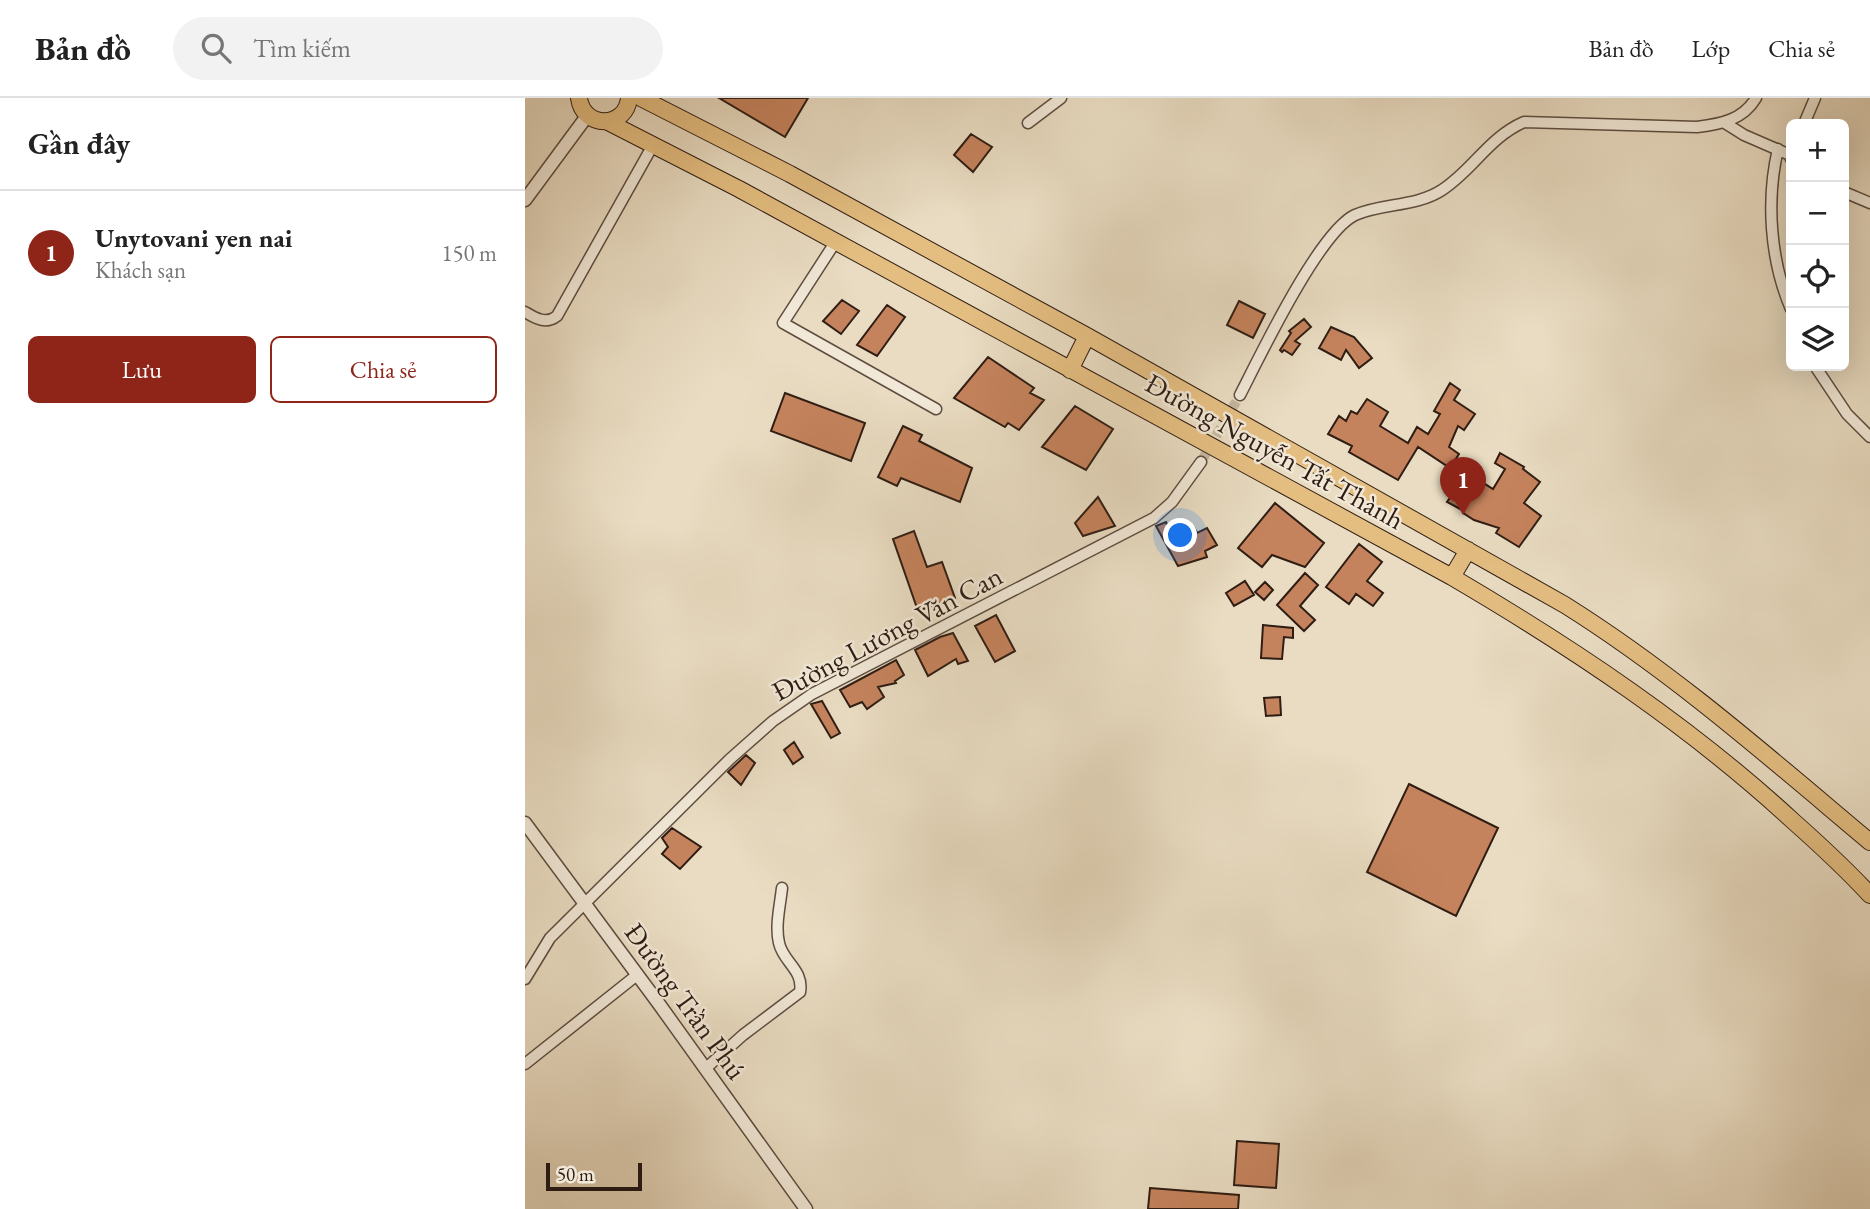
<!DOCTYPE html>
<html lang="vi">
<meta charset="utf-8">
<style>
body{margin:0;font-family:"EB Garamond",serif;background:#f2f2f2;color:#222}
.controls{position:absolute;right:21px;top:21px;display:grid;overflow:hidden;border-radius:10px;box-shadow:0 7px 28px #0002}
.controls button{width:63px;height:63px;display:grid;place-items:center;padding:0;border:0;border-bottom:2px solid #e0e0e0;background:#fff;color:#222;font:35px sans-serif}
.scale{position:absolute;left:21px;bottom:18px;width:96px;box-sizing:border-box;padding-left:7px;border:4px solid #2f1d14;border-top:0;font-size:19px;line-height:24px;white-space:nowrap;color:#2f1d14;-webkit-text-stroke:5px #f1e8d7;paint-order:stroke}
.you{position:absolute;left:656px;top:438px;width:24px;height:24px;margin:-18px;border:5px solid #fff;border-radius:50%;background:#1a73e8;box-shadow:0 0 0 10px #1a73e833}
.badge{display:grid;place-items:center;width:46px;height:46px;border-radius:50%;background:#8f2418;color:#fff;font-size:23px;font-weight:700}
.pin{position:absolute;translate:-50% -58px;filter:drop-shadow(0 2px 4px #0008)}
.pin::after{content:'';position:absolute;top:37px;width:24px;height:21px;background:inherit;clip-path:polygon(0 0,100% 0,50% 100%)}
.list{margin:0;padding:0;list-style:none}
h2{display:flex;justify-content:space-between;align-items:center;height:91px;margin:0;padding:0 28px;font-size:30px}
h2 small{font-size:23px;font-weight:400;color:#767676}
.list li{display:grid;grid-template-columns:46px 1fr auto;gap:21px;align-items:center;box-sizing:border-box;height:126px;padding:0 28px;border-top:2px solid #e0e0e0}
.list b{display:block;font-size:26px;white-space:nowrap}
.list p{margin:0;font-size:23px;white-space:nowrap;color:#767676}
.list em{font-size:23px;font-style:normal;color:#767676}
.actions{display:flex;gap:14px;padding:21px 28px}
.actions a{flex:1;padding:16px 0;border:2px solid #8f2418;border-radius:10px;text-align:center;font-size:24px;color:#8f2418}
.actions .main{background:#8f2418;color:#fff}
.icon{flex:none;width:38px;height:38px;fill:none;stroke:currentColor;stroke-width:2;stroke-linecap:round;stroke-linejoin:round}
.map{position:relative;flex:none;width:1345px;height:1111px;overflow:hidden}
header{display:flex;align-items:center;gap:42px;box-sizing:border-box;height:98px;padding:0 35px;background:#fff;border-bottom:2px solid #e0e0e0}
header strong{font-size:33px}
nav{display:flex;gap:38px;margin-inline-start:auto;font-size:24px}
.search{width:490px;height:63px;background:#f2f2f2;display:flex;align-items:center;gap:18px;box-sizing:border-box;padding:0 24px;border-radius:38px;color:#767676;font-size:26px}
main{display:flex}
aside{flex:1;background:#fff}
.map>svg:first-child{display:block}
</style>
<header>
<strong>Bản đồ</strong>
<div class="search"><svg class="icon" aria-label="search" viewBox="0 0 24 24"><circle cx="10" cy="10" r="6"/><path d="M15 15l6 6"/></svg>Tìm kiếm</div>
<nav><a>Bản đồ</a><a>Lớp</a><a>Chia sẻ</a></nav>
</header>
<main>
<aside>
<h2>Gần đây<small></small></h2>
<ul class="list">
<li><span class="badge">1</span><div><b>Unytovani yen nai</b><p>Khách sạn</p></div><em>150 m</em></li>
</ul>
<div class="actions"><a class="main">Lưu</a><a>Chia sẻ</a></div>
</aside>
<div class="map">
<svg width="1345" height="1111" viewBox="0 0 1345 1111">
<rect width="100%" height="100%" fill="#e9dcc2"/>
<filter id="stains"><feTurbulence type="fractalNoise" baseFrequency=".00286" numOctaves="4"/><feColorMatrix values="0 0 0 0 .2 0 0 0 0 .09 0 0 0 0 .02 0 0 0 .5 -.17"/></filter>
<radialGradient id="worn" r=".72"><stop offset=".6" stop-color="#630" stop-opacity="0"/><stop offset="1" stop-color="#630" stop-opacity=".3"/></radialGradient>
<!-- building -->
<path fill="#c5835d" stroke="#2f1d14" stroke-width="2" d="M 194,0 L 283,0 L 260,39 Z
M 446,36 L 467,49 L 448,74 L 429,57 Z
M 317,202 L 334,213 L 316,236 L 298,223 Z
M 714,203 L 740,216 L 728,240 L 702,227 Z
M 362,207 L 380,219 L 352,258 L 332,247 Z
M 779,221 L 786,229 L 770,243 L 775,246 L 767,257 L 759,252 L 757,254 L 755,252 L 766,235 L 764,233 Z
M 806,229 L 829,239 L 847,260 L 834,270 L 821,252 L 816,262 L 794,250 Z
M 463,259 L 509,290 L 505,295 L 519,302 L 494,332 L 483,325 L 480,329 L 429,300 Z
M 925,285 L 935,292 L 929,302 L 950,316 L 939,332 L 933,328 L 924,349 L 934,356 L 925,370 L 893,349 L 873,382 L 824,354 L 827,348 L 803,336 L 814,318 L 821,323 L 826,313 L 832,316 L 842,301 L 863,314 L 855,328 L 883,345 L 892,329 L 903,336 L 915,316 L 909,313 Z
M 260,295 L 340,325 L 326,363 L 246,333 Z
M 550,308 L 588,331 L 561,372 L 517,349 Z
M 378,328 L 397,337 L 394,343 L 447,370 L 435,404 L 376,380 L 372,388 L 353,379 Z
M 975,355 L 999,369 L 998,371 L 1015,384 L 999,405 L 1016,418 L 994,449 L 971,435 L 974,430 L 949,422 L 938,415 L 939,413 L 922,404 L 943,375 L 968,391 L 980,371 L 970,365 Z
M 573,399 L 590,428 L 558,438 L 550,425 Z
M 750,405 L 799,445 L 780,469 L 747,457 L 737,469 L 713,450 Z
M 641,424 L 647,436 L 658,430 L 660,433 L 669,429 L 672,435 L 682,430 L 692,447 L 680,453 L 682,459 L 653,468 L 631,428 Z
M 389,433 L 402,469 L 417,464 L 430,500 L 393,513 L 368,441 Z
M 834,446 L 857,464 L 842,483 L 858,495 L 848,508 L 831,496 L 824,506 L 801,489 Z
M 780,475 L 793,487 L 775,508 L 790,522 L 779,533 L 752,507 Z
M 720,483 L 729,497 L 709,508 L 701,495 Z
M 740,484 L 748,492 L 739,502 L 730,494 Z
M 471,517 L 490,553 L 470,564 L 450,528 Z
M 738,527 L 768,530 L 768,540 L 759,539 L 757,561 L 736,560 Z
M 428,535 L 443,563 L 433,566 L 431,561 L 403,578 L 390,552 L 415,539 Z
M 371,562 L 379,577 L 370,583 L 371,585 L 353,589 L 359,599 L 342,611 L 337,604 L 325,609 L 315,592 Z
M 755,599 L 756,617 L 741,618 L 739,600 Z
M 297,603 L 315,635 L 306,640 L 286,606 Z
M 269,644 L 278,659 L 268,666 L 259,652 Z
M 221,657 L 230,665 L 216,687 L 203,674 Z
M 884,686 L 973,730 L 931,818 L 842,774 Z
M 147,730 L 176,749 L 155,771 L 137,756 L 143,749 L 137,740 Z
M 712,1043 L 754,1046 L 751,1090 L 709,1087 Z
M 625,1090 L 714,1097 L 713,1111 L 623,1111 Z"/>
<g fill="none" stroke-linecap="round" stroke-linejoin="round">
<!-- minor-tunnel -->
<path stroke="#c4b69f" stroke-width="10" stroke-dasharray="10 5" stroke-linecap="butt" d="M 676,364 L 715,297"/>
<!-- minor casing -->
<g stroke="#5e4d40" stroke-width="13">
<path id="minor" d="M 503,25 L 536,0
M 1200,25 L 1219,37 L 1265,57 L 1266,61
M 1279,26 L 1290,0
M 1253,51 C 1241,102 1245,162 1266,211
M 1319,94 L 1345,105
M 311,143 L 258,225 L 411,311
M 0,214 C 10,220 21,227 32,218 L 128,47
M 1290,268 L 1322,316 L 1345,339
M 715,297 C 735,258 794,134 830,117 C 857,105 891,109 917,92 C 949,71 963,40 999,24 L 1172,29 C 1196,26 1218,22 1231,0
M 0,881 L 25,840 L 205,661 L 248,623 L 287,596 L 629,420 L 647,404 L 676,364
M 0,966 L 112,877
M 180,971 L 218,937 L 275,894 C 279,872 258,864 254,845 C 250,828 255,808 257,790"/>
</g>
<!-- tertiary casing -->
<g stroke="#5e4d40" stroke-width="15">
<path id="tertiary" d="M 0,102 L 62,18
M 0,725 L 134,906 L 281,1111"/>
</g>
<!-- primary casing -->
<g stroke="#2f1d14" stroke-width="18">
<path id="primary" d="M 54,0 C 58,31 101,31 104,0
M 116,0 L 265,76 L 562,238 L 1040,507 C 1150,576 1246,661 1345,744
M 83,24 L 214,91 L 927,479 C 1048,550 1165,628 1268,723 C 1295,747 1321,771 1345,797
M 545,272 L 562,238
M 927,479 L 943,452"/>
</g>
<!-- minor -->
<use href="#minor" stroke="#f1e8d7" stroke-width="10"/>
<!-- tertiary -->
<use href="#tertiary" stroke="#f1e8d7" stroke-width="12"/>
<!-- primary -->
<use href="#primary" stroke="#e4be81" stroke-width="16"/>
</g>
<g text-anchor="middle" stroke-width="5" stroke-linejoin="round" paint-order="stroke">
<!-- street labels -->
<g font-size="28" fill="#2f1d14" stroke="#f1e8d7">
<text transform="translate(750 353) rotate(29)" y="10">Đường Nguyễn Tất Thành</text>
<text transform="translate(362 535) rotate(-28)" y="10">Đường Lương Văn Can</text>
<text transform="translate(161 903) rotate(54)" y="10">Đường Trần Phú</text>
</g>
</g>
<rect width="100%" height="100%" filter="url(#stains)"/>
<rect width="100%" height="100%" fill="url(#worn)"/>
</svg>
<div class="controls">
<button>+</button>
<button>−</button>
<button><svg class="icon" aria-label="locate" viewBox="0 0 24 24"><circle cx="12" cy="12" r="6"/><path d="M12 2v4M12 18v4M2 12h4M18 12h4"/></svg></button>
<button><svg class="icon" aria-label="layers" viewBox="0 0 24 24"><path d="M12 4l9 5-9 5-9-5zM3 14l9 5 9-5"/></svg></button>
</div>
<div class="scale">50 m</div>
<div class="you"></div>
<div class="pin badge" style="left:938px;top:417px">1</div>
</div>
</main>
